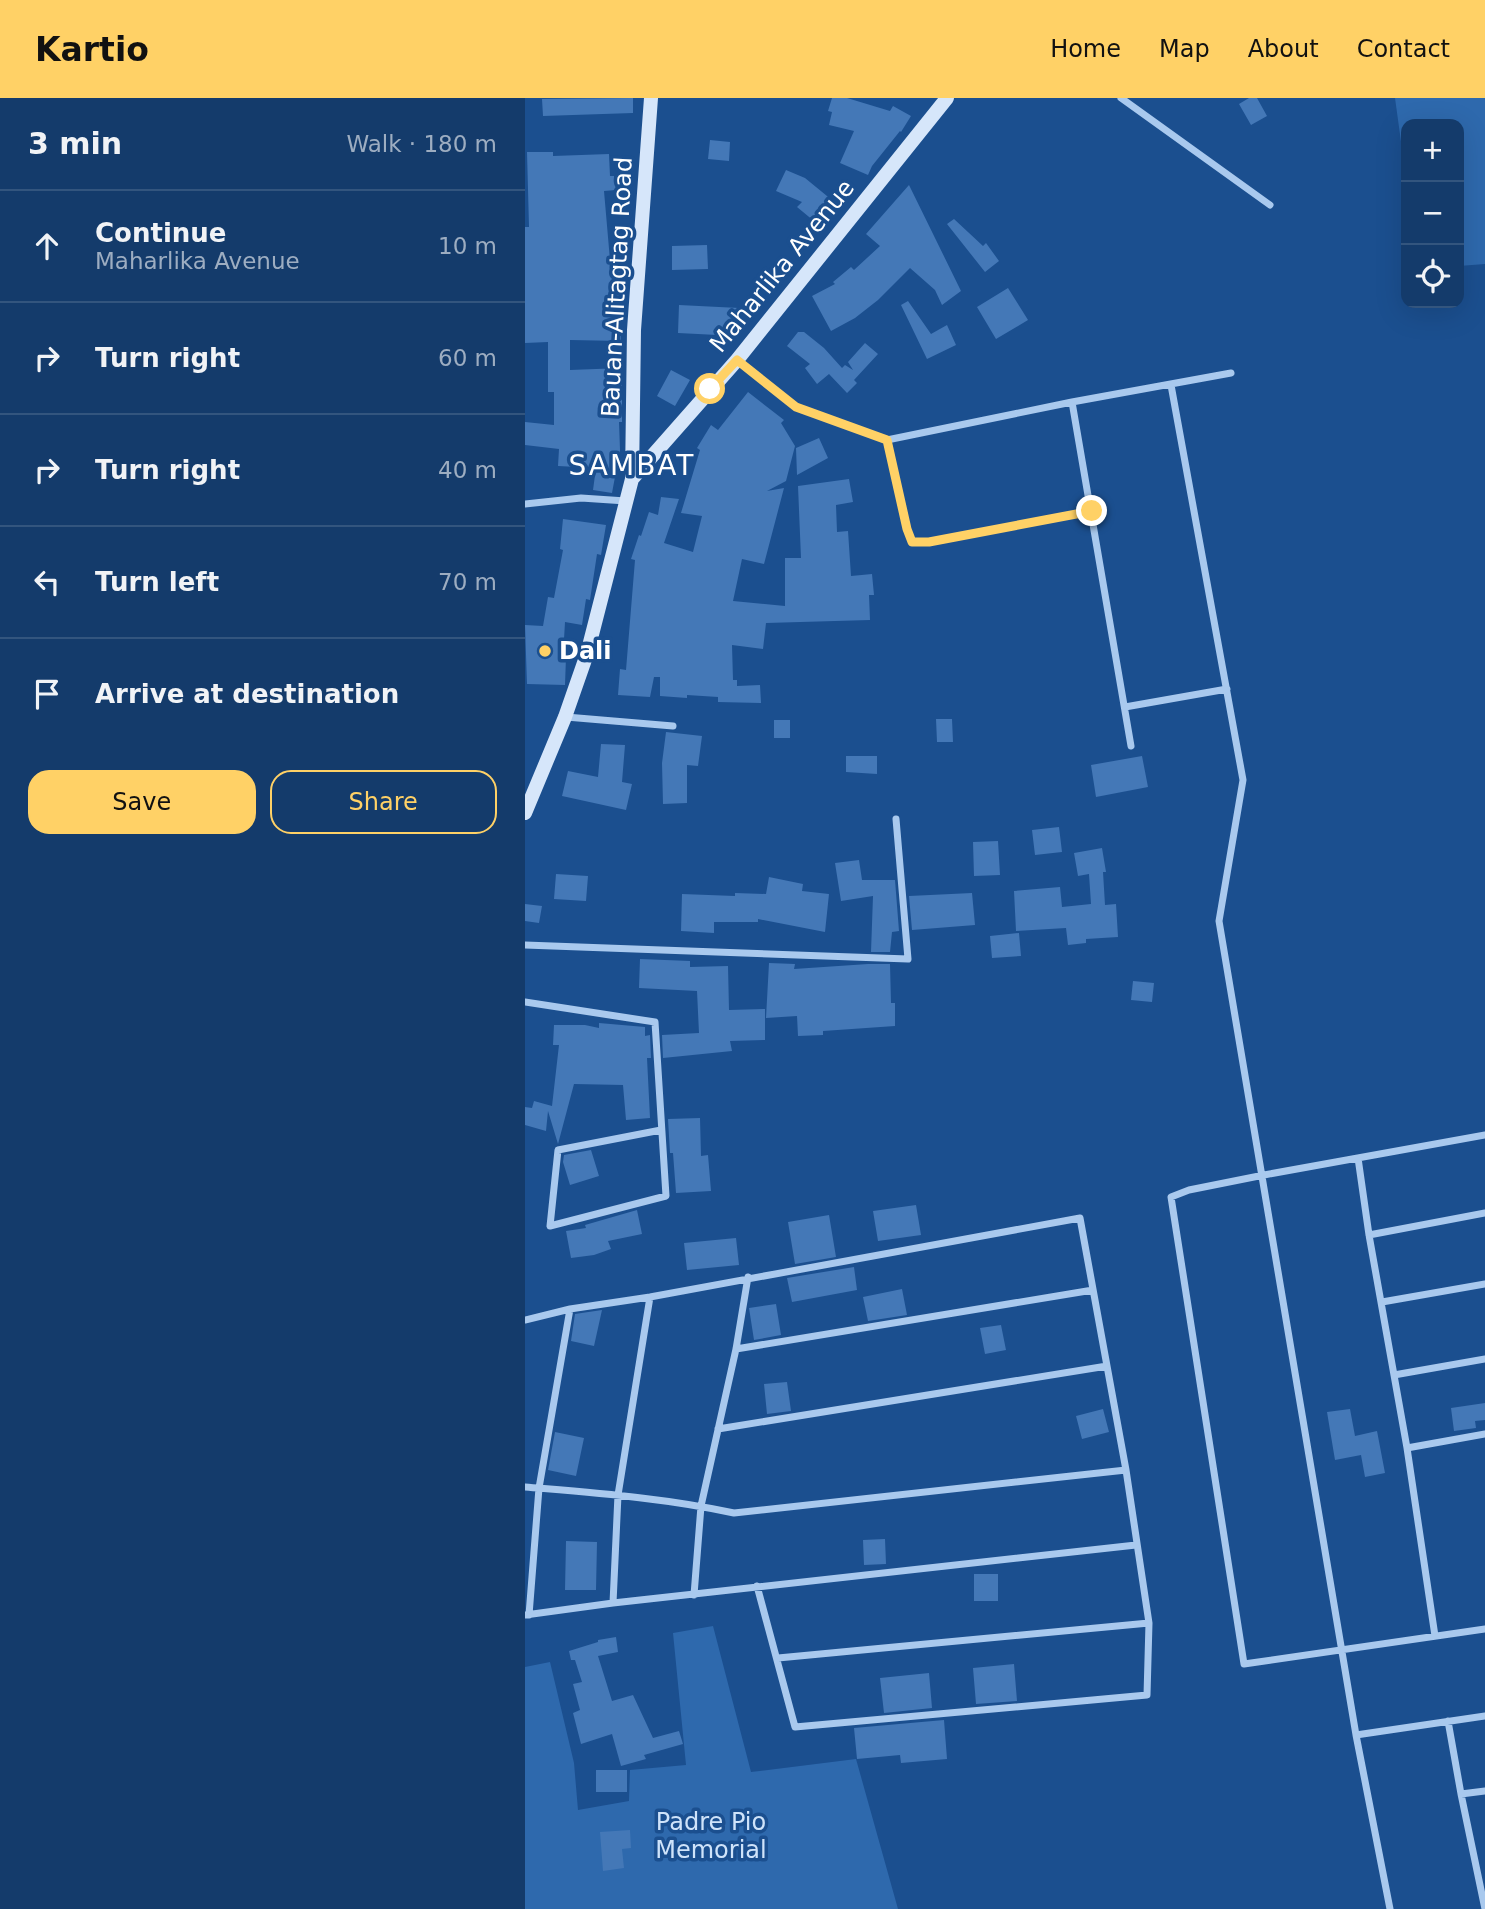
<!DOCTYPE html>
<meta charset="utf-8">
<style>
body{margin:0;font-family:"DejaVu Sans",sans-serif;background:#1d4271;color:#f1f3f6}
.controls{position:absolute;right:21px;top:21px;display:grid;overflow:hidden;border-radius:14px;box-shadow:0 7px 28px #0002}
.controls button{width:63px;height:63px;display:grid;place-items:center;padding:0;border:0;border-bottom:2px solid #33557e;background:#143b6b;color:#f1f3f6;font:35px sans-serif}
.stop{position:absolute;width:21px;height:21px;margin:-16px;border:5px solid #ffd166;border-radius:50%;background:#fff}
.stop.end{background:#ffd166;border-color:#fff;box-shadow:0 2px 7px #0008}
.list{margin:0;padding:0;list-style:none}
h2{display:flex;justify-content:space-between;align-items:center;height:91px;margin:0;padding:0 28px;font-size:30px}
h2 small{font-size:23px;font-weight:400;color:#9dadc1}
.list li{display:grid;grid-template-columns:46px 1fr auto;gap:21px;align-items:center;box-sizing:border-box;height:112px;padding:0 28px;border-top:2px solid #33557e}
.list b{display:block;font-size:26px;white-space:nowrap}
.list p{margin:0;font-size:23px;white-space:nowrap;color:#9dadc1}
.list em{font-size:23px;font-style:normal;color:#9dadc1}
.actions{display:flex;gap:14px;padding:21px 28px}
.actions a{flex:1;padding:16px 0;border:2px solid #ffd166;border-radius:21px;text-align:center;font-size:24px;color:#ffd166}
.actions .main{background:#ffd166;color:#111}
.icon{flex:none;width:38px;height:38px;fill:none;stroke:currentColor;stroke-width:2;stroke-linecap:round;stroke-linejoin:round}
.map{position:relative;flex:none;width:960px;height:1811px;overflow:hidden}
header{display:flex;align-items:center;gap:42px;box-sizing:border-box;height:98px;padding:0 35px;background:#ffd166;color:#111}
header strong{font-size:33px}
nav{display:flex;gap:38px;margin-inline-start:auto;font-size:24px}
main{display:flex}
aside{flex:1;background:#143b6b}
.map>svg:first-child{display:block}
</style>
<header>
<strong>Kartio</strong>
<nav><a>Home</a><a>Map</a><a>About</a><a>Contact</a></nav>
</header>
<main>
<aside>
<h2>3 min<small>Walk · 180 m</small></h2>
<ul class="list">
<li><svg class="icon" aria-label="ahead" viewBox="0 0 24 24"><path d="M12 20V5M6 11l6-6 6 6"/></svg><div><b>Continue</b><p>Maharlika Avenue</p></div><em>10 m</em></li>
<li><svg class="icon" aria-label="right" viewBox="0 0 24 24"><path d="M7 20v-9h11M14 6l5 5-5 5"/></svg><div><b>Turn right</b></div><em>60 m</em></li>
<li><svg class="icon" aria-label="right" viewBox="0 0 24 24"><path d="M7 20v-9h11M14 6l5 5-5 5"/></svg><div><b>Turn right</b></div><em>40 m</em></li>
<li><svg class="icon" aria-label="left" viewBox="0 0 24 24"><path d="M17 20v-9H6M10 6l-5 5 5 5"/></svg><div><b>Turn left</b></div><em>70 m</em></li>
<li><svg class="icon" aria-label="arrive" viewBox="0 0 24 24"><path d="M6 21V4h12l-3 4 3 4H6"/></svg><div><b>Arrive at destination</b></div></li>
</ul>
<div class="actions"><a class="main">Save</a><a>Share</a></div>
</aside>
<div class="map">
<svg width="960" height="1811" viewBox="0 0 960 1811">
<rect width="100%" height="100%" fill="#1b4f8f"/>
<!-- green -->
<path fill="#2e69ad" d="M 870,0 L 960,0 L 960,166 L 934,168 L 934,26 L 881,26 L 881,80 Z
M 188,1528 L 226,1674 L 331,1661 L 373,1811 L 0,1811 L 0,1569 L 25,1564 L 49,1665 L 53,1712 L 104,1703 L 105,1672 L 161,1667 L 148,1535 Z"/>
<!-- building -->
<path fill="#4478b7" d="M 108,0 L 108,15 L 18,18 L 17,1 Z
M 307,0 L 322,0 L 365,13 L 368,8 L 386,18 L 376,34 L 375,33 L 347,68 L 343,77 L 315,65 L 329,33 L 304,27 L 307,14 L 303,13 Z
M 724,0 L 732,0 L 742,18 L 726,27 L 714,6 Z
M 185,42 L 205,44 L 204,63 L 183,61 Z
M 2,54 L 28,54 L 28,58 L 84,56 L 85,78 L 89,78 L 91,92 L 79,93 L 85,162 L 96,162 L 96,243 L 45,242 L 45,272 L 97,270 L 97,324 L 94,324 L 95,352 L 87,395 L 68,392 L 71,370 L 33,368 L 34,351 L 0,347 L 0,324 L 29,327 L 29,294 L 23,294 L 23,244 L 0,245 L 0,129 L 4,129 Z
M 261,72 L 280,80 L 313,107 L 295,128 L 272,109 L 277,104 L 251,93 Z
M 384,87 L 436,193 L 417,207 L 410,192 L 385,170 L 353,202 L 330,220 L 306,233 L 287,198 L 310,186 L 308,184 L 326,169 L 329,172 L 355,148 L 341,136 Z
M 429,121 L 458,148 L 461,145 L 474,163 L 460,174 L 422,126 Z
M 182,147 L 183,171 L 147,172 L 147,148 Z
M 483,190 L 503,222 L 471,241 L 452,209 Z
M 383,203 L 406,236 L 422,227 L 431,247 L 402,261 L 376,207 Z
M 154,207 L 214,210 L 212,238 L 153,235 Z
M 273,234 L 279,234 L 299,250 L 317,270 L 320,267 L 328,272 L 323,264 L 340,245 L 353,256 L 329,282 L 332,285 L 322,295 L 304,276 L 292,286 L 280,270 L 285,266 L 262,248 Z
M 146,272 L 165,282 L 150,308 L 132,298 Z
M 223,294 L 259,322 L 256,325 L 270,348 L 261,383 L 242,393 L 259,390 L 239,466 L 217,461 L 208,503 L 260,508 L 260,460 L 276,460 L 273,388 L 324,381 L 328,404 L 311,407 L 312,434 L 323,433 L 326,478 L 347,476 L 349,497 L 344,497 L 345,522 L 241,525 L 238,551 L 207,547 L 208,582 L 212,582 L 212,588 L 235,587 L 236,605 L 193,604 L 193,599 L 162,597 L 162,600 L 135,598 L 135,579 L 129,579 L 125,599 L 93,597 L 95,571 L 101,572 L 110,462 L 106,461 L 114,437 L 116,438 L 124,414 L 133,417 L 136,399 L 154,401 L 139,445 L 168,454 L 177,418 L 156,415 L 175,352 L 172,350 L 186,327 L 193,332 Z
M 294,340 L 303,360 L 272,377 L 271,350 Z
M 38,421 L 81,427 L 76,457 L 72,456 L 65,502 L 61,501 L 57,527 L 40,524 L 38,559 L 41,559 L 40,587 L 2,586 L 0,527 L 18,528 L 23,499 L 29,500 L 38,452 L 35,451 Z
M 411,621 L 427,621 L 428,644 L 412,644 Z
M 249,622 L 265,622 L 265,640 L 249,640 Z
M 141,634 L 177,638 L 173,668 L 162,667 L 162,705 L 138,706 L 137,665 Z
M 76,646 L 100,647 L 97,684 L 107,686 L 101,712 L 37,698 L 43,673 L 73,679 Z
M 321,658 L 352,658 L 352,676 L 321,674 Z
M 617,658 L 623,689 L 571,699 L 566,667 Z
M 534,729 L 537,754 L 510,757 L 507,732 Z
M 473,743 L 475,777 L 449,778 L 448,744 Z
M 577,750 L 581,774 L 578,774 L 580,807 L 591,806 L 593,839 L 561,841 L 561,845 L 543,847 L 541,830 L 491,833 L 489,793 L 535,789 L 537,809 L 566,806 L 564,776 L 553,778 L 549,755 Z
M 334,762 L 337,782 L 370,782 L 374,833 L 367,834 L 365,854 L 346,854 L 348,798 L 316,803 L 310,765 Z
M 31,776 L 63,778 L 61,803 L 29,801 Z
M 244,779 L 278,786 L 277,793 L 304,796 L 300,834 L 233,821 L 233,824 L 189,824 L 189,835 L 156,833 L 157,796 L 210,798 L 210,795 L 241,796 Z
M 447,795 L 450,827 L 387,832 L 384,798 Z
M 0,806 L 17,808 L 14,825 L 0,823 Z
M 494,835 L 496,858 L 467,860 L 465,838 Z
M 115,861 L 165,863 L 165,869 L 203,868 L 204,912 L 240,911 L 240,942 L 205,943 L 207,953 L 138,960 L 137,937 L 174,935 L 172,893 L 114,890 Z
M 244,865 L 270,866 L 269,871 L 343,866 L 365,866 L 366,905 L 370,905 L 370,928 L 298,933 L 298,937 L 273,938 L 272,918 L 241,920 Z
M 608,883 L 629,885 L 627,904 L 606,902 Z
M 74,925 L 120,929 L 120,938 L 125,937 L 126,960 L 122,960 L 125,1020 L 101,1022 L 98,987 L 49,986 L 33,1046 L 23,1013 L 21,1033 L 0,1027 L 0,1009 L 7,1010 L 9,1003 L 27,1008 L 34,947 L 28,947 L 29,927 L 60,927 L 74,930 Z
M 175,1020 L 176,1058 L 183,1057 L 186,1093 L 151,1095 L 148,1055 L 145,1055 L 143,1021 Z
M 66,1052 L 74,1078 L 45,1087 L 38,1064 L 39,1057 Z
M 391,1107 L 396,1137 L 353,1143 L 348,1113 Z
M 112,1112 L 117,1136 L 83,1143 L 86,1151 L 69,1157 L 46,1160 L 41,1133 L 61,1130 L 60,1127 Z
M 304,1117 L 311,1159 L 270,1166 L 263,1124 Z
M 211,1140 L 214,1167 L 162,1172 L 159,1145 Z
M 329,1169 L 332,1192 L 267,1204 L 262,1180 Z
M 377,1191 L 382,1217 L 343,1223 L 338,1199 Z
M 251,1206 L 256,1237 L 229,1242 L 224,1210 Z
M 77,1212 L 69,1248 L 46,1243 L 50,1216 Z
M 476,1227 L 481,1252 L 460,1256 L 455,1230 Z
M 262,1284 L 266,1313 L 242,1316 L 239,1286 Z
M 960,1305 L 960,1322 L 950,1323 L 951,1330 L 929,1333 L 926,1310 Z
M 578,1311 L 584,1334 L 557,1341 L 551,1318 Z
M 825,1311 L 830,1338 L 852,1333 L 860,1375 L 840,1379 L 836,1357 L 810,1362 L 802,1314 Z
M 30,1334 L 59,1340 L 51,1378 L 23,1372 Z
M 360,1441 L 361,1466 L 339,1467 L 338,1442 Z
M 41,1443 L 72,1444 L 71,1492 L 40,1492 Z
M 449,1476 L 473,1476 L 473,1503 L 449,1503 Z
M 91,1539 L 93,1554 L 73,1558 L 87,1603 L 108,1597 L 128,1640 L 154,1633 L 158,1646 L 119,1657 L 121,1661 L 96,1668 L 87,1636 L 56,1646 L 48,1615 L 55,1612 L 48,1586 L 57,1584 L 50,1562 L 46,1562 L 44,1553 L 73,1544 L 73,1542 Z
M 489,1566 L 492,1603 L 451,1606 L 448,1570 Z
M 404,1575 L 407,1610 L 359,1615 L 355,1580 Z
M 419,1622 L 422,1661 L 376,1665 L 375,1657 L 332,1661 L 329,1630 Z
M 71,1672 L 102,1672 L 102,1694 L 71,1694 Z
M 105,1732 L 106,1750 L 97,1751 L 99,1770 L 78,1773 L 75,1734 Z"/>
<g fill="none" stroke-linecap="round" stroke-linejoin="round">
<!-- minor -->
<path stroke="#a9c9ee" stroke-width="7" d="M 596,0 L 745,107
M 212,262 L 271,309 L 362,342 L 547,304 L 706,275
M 646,287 L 718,682 L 694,823 L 831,1637 L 865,1811
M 547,304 L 606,648
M 362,342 L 382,431 L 387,444 L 404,444 L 567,413
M 0,406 L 56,400 L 101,403
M 600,609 L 702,591
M 41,619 L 148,628
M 0,847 L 383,861 L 371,721
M 0,904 L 130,924 L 141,1098 L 25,1128 L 33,1052 L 136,1032
M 960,1037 L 739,1077 L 664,1092 L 646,1099 L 719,1566 L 960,1531
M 833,1060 L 844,1137 L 882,1350 L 910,1538
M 844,1137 L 960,1115
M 857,1204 L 960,1186
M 0,1222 L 45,1211 L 125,1199 L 555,1120 L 601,1372 L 624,1525 L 622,1597 L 270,1629 L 232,1488
M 211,1251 L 568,1192
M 869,1277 L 960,1261
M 193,1331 L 582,1268
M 882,1350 L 960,1336
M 0,1389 C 70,1395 140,1400 209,1415 L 601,1372
M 169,1497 L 176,1408 L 211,1251 L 223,1179
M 88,1505 L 93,1397 L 125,1199
M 0,1517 L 88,1505 L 611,1447
M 4,1517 L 14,1390 L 45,1211
M 253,1560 L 624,1525
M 923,1623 L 936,1696 L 960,1811
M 831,1637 L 960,1618
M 936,1696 L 960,1693"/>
<!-- secondary -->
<path stroke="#d6e6fa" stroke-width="14" d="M 107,381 L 109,232 L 126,0
M 0,715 L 40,619 L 62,556 L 107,381 L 212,262 L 422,0"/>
</g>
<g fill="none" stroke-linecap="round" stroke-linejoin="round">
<!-- route -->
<path stroke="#ffd166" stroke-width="9" d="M 185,291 L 212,262 L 271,309 L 362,342 L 382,431 L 387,444 L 404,444 L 567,413"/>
</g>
<!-- markers -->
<circle fill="#ffd166" stroke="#1b4f8f" stroke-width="2.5" cx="20" cy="553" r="7"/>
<g text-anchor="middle" stroke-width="7" stroke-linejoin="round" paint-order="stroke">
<!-- street labels -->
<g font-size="24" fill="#fff" stroke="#1b4f8f">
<text transform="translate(257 168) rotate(-51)" y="8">Maharlika Avenue</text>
<text transform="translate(92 189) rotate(-87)" y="8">Bauan-Alitagtag Road</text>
</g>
<!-- poi labels -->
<g font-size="24" font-weight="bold" fill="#fff" stroke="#1b4f8f" text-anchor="start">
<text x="34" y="561">Dali</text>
</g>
<!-- park labels -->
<g font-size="24" fill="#cfe3fa" stroke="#1b4f8f">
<text x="186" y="1732">Padre Pio<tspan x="186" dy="28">Memorial</tspan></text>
</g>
<!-- quarter labels -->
<g font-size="28" letter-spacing="2" fill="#fff" stroke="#1b4f8f">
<text x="107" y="377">SAMBAT</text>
</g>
</g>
</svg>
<div class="controls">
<button>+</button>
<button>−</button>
<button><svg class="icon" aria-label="locate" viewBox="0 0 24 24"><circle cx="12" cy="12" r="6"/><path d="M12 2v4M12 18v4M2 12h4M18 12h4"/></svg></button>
</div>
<div class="stop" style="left:185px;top:291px"></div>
<div class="stop end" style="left:567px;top:413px"></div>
</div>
</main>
